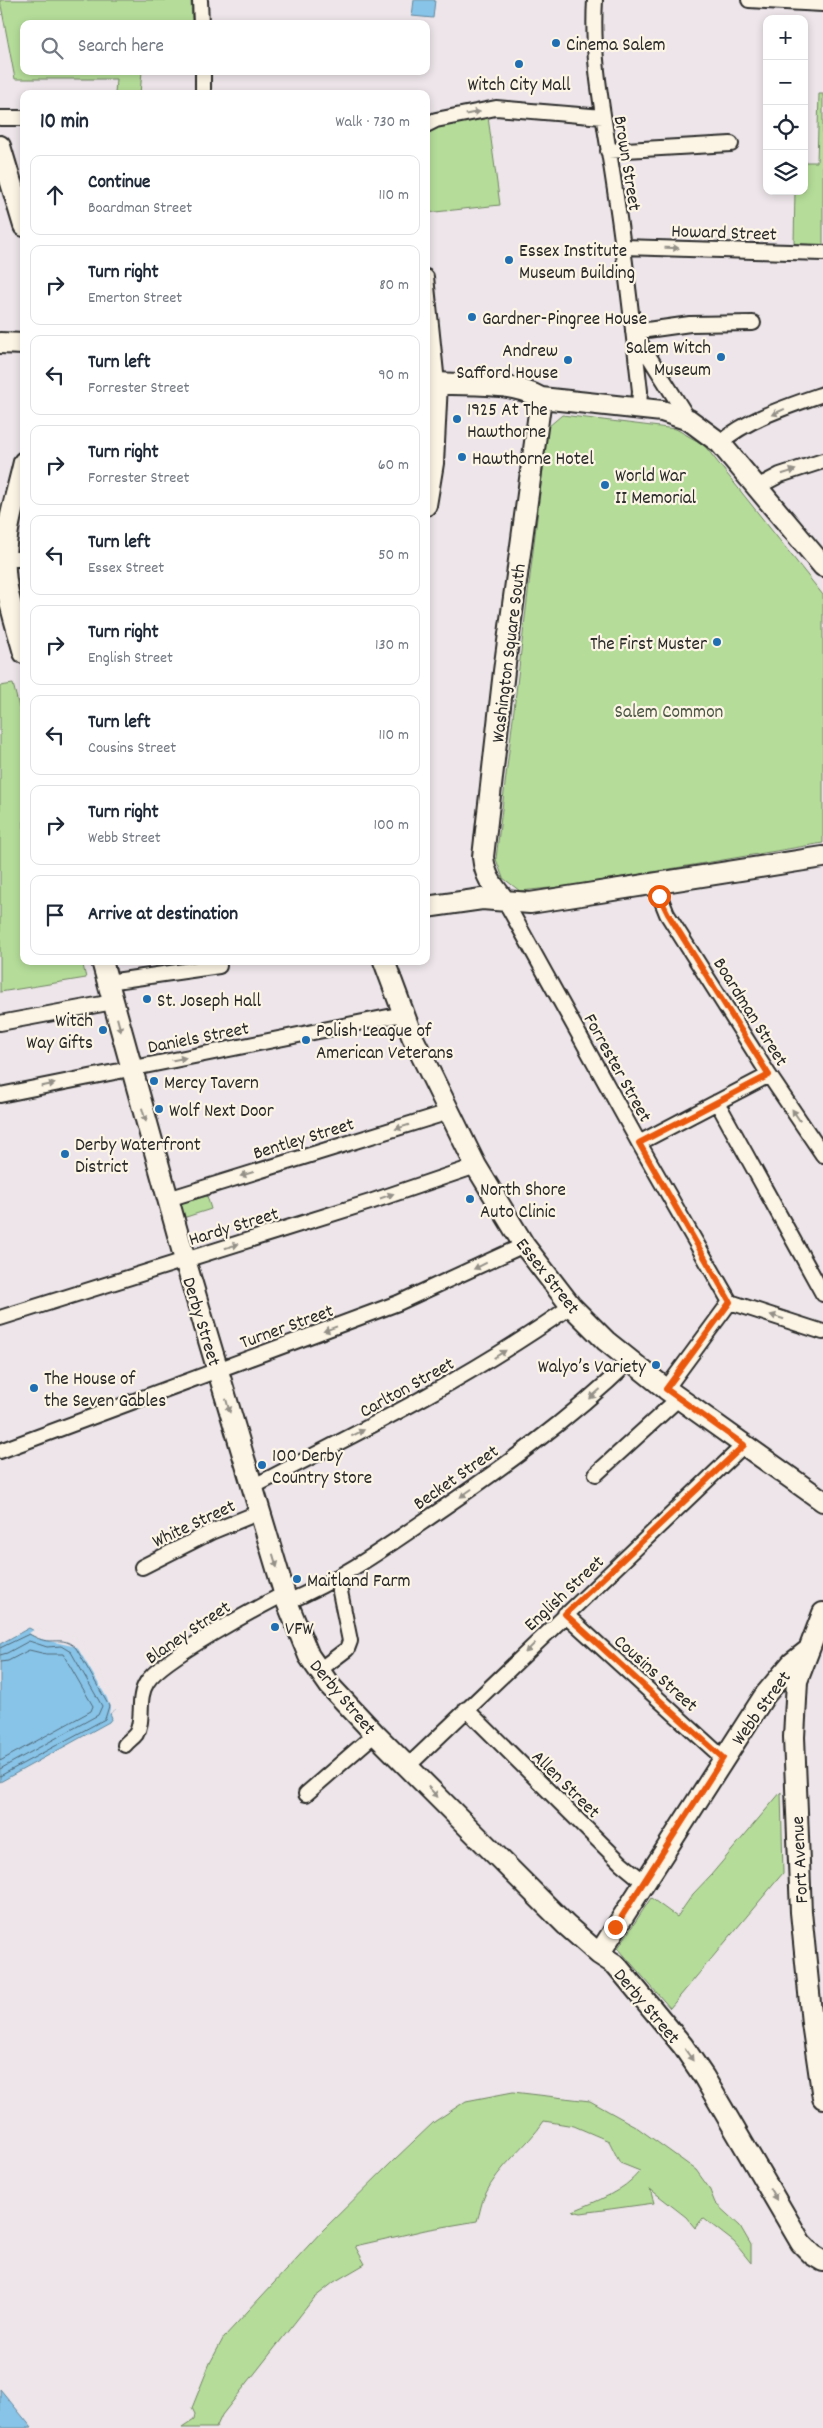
<!DOCTYPE html>
<meta charset="utf-8">
<style>
body{margin:0;font-family:Dekko,sans-serif;background:#f2f2f3;color:#1f2937}
.controls{position:absolute;right:15px;top:15px;display:grid;overflow:hidden;border-radius:10px;box-shadow:0 2px 8px #0003}
.controls button{width:45px;height:45px;display:grid;place-items:center;padding:0;border:0;border-bottom:1px solid #e0e1e3;background:#fff;color:#1f2937;font:25px sans-serif}
.stop{position:absolute;width:15px;height:15px;margin:-11px;border:4px solid #ea580c;border-radius:50%;background:#fff}
.stop.end{background:#ea580c;border-color:#fff;box-shadow:0 1px 5px #0008}
.list{margin:0;padding:0;list-style:none}
h2{display:flex;justify-content:space-between;align-items:center;height:65px;margin:0;padding:0 20px;font-size:21px}
h2 small{font-size:16px;font-weight:400;color:#747a83}
.list li{display:grid;grid-template-columns:32px 1fr auto;gap:15px;align-items:center;box-sizing:border-box;height:80px;margin:0 10px 10px;padding:0 10px;border:1px solid #e0e1e3;border-radius:10px}
.list b{display:block;font-size:19px;white-space:nowrap}
.list p{margin:0;font-size:16px;white-space:nowrap;color:#747a83}
.list em{font-size:16px;font-style:normal;color:#747a83}
.icon{flex:none;width:28px;height:28px;fill:none;stroke:currentColor;stroke-width:2;stroke-linecap:round;stroke-linejoin:round}
.map{position:relative;flex:none;width:823px;height:2428px;overflow:hidden}
.search{position:absolute;background:#fff;box-shadow:0 2px 8px #0003;left:20px;top:20px;width:410px;height:55px;display:flex;align-items:center;gap:12px;box-sizing:border-box;padding:0 18px;border-radius:10px;color:#747a83;font-size:19px}
.panel{position:absolute;background:#fff;box-shadow:0 2px 8px #0003;left:20px;top:90px;width:410px;height:875px;border-radius:10px}
.map>svg:first-child{display:block}
</style>
<div class="map">
<svg width="823" height="2428" viewBox="0 0 823 2428">
<rect width="100%" height="100%" fill="#ede5e9"/>
<filter id="ink" filterUnits="userSpaceOnUse"><feTurbulence type="fractalNoise" baseFrequency=".02" numOctaves="2"/><feDisplacementMap in="SourceGraphic" scale="10" xChannelSelector="R" yChannelSelector="G"/><feConvolveMatrix kernelMatrix="1 2 1 2 8 2 1 2 1" color-interpolation-filters="sRGB"/></filter>
<g filter="url(#ink)">
<!-- green -->
<path fill="#b5dd99" stroke="#708462" d="M 0,0 L 191,0 L 192,24 L 24,24 L 24,71 L 142,71 L 140,94 L 115,94 L 116,79 L 15,79 Z
M 819,94 L 823,94 L 823,245 L 794,244 L 795,191 L 804,191 L 804,162 L 817,162 Z
M 487,110 L 500,205 L 426,213 L 426,125 Z
M 562,415 L 676,429 L 704,445 L 823,595 L 823,843 L 569,886 L 520,891 L 503,878 L 496,859 L 548,427 Z
M 13,684 L 24,726 L 24,961 L 82,961 L 86,978 L 0,992 L 0,686 Z
M 207,1196 L 211,1209 L 183,1218 L 179,1204 Z
M 781,1792 L 783,1873 L 670,2008 L 618,1948 L 651,1898 L 677,1917 L 693,1894 L 711,1875 Z
M 513,2092 L 590,2101 L 635,2126 L 696,2170 L 709,2188 L 715,2203 L 740,2226 L 751,2245 L 751,2263 L 734,2242 L 703,2218 L 695,2228 L 686,2217 L 650,2189 L 654,2203 L 581,2213 L 573,2211 C 597,2201 623,2192 640,2171 L 620,2163 L 609,2141 L 574,2126 L 544,2121 C 527,2147 498,2166 485,2195 C 481,2203 480,2213 477,2221 L 425,2230 L 355,2246 L 365,2264 L 334,2282 L 314,2298 L 222,2415 L 216,2428 L 182,2428 L 194,2420 L 195,2414 L 192,2408 L 210,2363 L 224,2337 L 322,2231 L 395,2159 L 434,2122 L 466,2101 Z"/>
<!-- water -->
<path fill="#88c4e8" stroke="#63879c" d="M 414,0 L 435,0 L 433,18 L 412,16 Z
M 29,1628 L 38,1633 L 72,1638 L 117,1708 L 110,1713 L 112,1718 L 109,1722 L 0,1782 L 0,1644 Z
M 0,2389 L 32,2428 L 0,2428 Z"/>
<!-- pier -->
<path fill="#ede5e9" d="M 35,1629 L 49,1633 L 62,1632 L 74,1636 L 82,1642 L 119,1707 L 119,1710 L 116,1709 L 109,1714 L 110,1708 L 107,1698 L 77,1647 L 36,1638 L 29,1633 Z"/>
<g fill="none" stroke-linecap="round" stroke-linejoin="round">
<!-- shore -->
<path stroke="#506877" stroke-width="1" d="M 0,1648 L 29,1634 C 35,1637 42,1641 49,1641 C 61,1641 66,1639 76,1648 L 109,1706 L 105,1719 L 0,1776
M 0,1655 L 7,1653 L 29,1641 L 47,1647 L 61,1646 L 71,1652 L 102,1706 L 98,1715 L 0,1769
M 0,1662 L 8,1661 L 29,1650 L 46,1654 L 63,1654 L 93,1706 L 91,1711 L 0,1761"/>
<!-- street casing -->
<g stroke="#2b2b2b" stroke-width="18">
<path id="street" d="M 200,0 L 201,24
M 595,0 C 591,63 605,122 614,184 C 625,253 632,322 640,391 L 639,407
M 749,0 L 823,4
M 203,71 L 203,94
M 0,118 L 24,118
M 426,125 L 436,120 L 496,108 L 603,117
M 608,151 L 731,144
M 623,247 L 823,253
M 426,277 L 437,383
M 633,332 L 690,324 L 753,323
M 636,336 L 689,420
M 720,443 C 745,420 791,405 823,394
M 757,487 L 780,475 L 823,461
M 0,559 L 24,559
M 655,884 L 667,914 L 769,1075 L 823,1155
M 505,901 L 639,1143 L 730,1302 L 823,1332
M 108,982 L 219,966
M 0,1023 L 113,1002
M 0,1095 L 403,1014
M 717,1102 L 823,1294
M 639,1143 L 769,1075
M 168,1199 L 449,1112
M 0,1318 L 370,1202 L 476,1166
M 666,1389 L 730,1302
M 0,1451 L 398,1303 L 524,1245
M 596,1474 L 679,1398
M 252,1487 C 362,1431 471,1377 571,1306
M 142,1567 L 211,1532 L 260,1512
M 287,1602 C 338,1581 382,1550 427,1519 C 498,1471 568,1421 630,1361
M 565,1614 L 723,1758
M 318,1671 L 347,1649 L 350,1641 L 337,1577
M 466,1709 L 621,1863 L 644,1882
M 125,1745 C 128,1741 133,1738 136,1734 C 145,1719 136,1699 147,1682 C 161,1659 257,1608 284,1594
M 408,1766 L 744,1445
M 306,1794 L 375,1734"/>
</g>
<!-- secondary casing -->
<g stroke="#2b2b2b" stroke-width="24">
<path id="secondary" d="M 0,146 L 24,226
M 0,343 L 24,344
M 426,382 C 463,387 507,379 541,398 L 662,411 L 689,420 L 720,443 L 823,566
M 24,462 C 16,497 3,535 5,571 C 7,599 17,627 24,653
M 426,505 L 433,463 L 437,383
M 505,901 C 493,886 485,877 483,857 L 504,671 L 541,398
M 426,907 L 482,899 L 530,903 L 823,857
M 102,961 L 185,1260 L 260,1512 L 287,1602 L 309,1656 L 330,1686 L 375,1734 L 566,1925 L 599,1954 L 616,1965 L 683,2046 L 704,2077 L 801,2243 L 813,2255 L 823,2261
M 384,961 L 412,1036 L 476,1166 L 524,1245 L 571,1306 L 606,1341 L 666,1389 L 823,1501
M 823,1613 L 797,1681 L 794,1737 L 801,1912 L 812,2023 L 823,2098
M 599,1954 L 765,1695 L 792,1663 L 806,1652"/>
</g>
<!-- street -->
<use href="#street" stroke="#fcf5e5" stroke-width="14"/>
<!-- secondary -->
<use href="#secondary" stroke="#fcf5e5" stroke-width="20"/>
</g>
<!-- one-way arrows -->
<defs><path id="oneway-solid" d="M-6-.8H1V-3.2L6.5 0L1 3.2V.8H-6Z" transform="scale(1.25)"/></defs>
<g fill="#949088">
<use href="#oneway-solid" transform="translate(473 113) rotate(-11)"/>
<use href="#oneway-solid" transform="translate(672 248) rotate(2)"/>
<use href="#oneway-solid" transform="translate(778 412) rotate(156)"/>
<use href="#oneway-solid" transform="translate(789 472) rotate(-18)"/>
<use href="#oneway-solid" transform="translate(119 1025) rotate(75)"/>
<use href="#oneway-solid" transform="translate(179 1059) rotate(-11)"/>
<use href="#oneway-solid" transform="translate(48 1085) rotate(-11)"/>
<use href="#oneway-solid" transform="translate(144 1115) rotate(74)"/>
<use href="#oneway-solid" transform="translate(796 1115) rotate(-124)"/>
<use href="#oneway-solid" transform="translate(402 1127) rotate(162)"/>
<use href="#oneway-solid" transform="translate(247 1174) rotate(162)"/>
<use href="#oneway-solid" transform="translate(387 1196) rotate(-19)"/>
<use href="#oneway-solid" transform="translate(232 1246) rotate(-17)"/>
<use href="#oneway-solid" transform="translate(480 1266) rotate(154)"/>
<use href="#oneway-solid" transform="translate(777 1317) rotate(-162)"/>
<use href="#oneway-solid" transform="translate(330 1329) rotate(160)"/>
<use href="#oneway-solid" transform="translate(500 1354) rotate(-32)"/>
<use href="#oneway-solid" transform="translate(595 1394) rotate(138)"/>
<use href="#oneway-solid" transform="translate(228 1406) rotate(74)"/>
<use href="#oneway-solid" transform="translate(358 1433) rotate(-27)"/>
<use href="#oneway-solid" transform="translate(466 1493) rotate(145)"/>
<use href="#oneway-solid" transform="translate(275 1561) rotate(73)"/>
<use href="#oneway-solid" transform="translate(530 1648) rotate(136)"/>
<use href="#oneway-solid" transform="translate(433 1792) rotate(47)"/>
<use href="#oneway-solid" transform="translate(689 2055) rotate(55)"/>
<use href="#oneway-solid" transform="translate(773 2194) rotate(60)"/>
</g>
</g>
<g fill="none" stroke-linecap="round" stroke-linejoin="round" filter="url(#ink)">
<!-- route -->
<path stroke="#ea580c" stroke-width="6" d="M 615,1927 L 723,1758 L 565,1614 L 744,1445 L 666,1389 L 730,1302 L 639,1143 L 769,1075 L 668,914 L 659,896"/>
</g>
<!-- markers -->
<g fill="#1f6fb2" stroke="#fcf5e5" stroke-width="2">
<circle cx="556" cy="43" r="5"/>
<circle cx="519" cy="64" r="5"/>
<circle cx="509" cy="260" r="5"/>
<circle cx="472" cy="317" r="5"/>
<circle cx="721" cy="357" r="5"/>
<circle cx="568" cy="360" r="5"/>
<circle cx="457" cy="419" r="5"/>
<circle cx="462" cy="457" r="5"/>
<circle cx="605" cy="485" r="5"/>
<circle cx="717" cy="642" r="5"/>
<circle cx="147" cy="999" r="5"/>
<circle cx="103" cy="1030" r="5"/>
<circle cx="306" cy="1040" r="5"/>
<circle cx="154" cy="1081" r="5"/>
<circle cx="159" cy="1109" r="5"/>
<circle cx="65" cy="1154" r="5"/>
<circle cx="470" cy="1199" r="5"/>
<circle cx="656" cy="1365" r="5"/>
<circle cx="34" cy="1388" r="5"/>
<circle cx="262" cy="1465" r="5"/>
<circle cx="297" cy="1579" r="5"/>
<circle cx="275" cy="1627" r="5"/>
</g>
<g text-anchor="middle" stroke-width="4.5" stroke-linejoin="round" paint-order="stroke">
<!-- poi labels -->
<g font-size="19" fill="#2b2b2b" stroke="#fcf5e5" text-anchor="start">
<text x="566" y="50">Cinema Salem</text>
<text x="519" y="90" text-anchor="middle">Witch City Mall</text>
<text x="519" y="256">Essex Institute<tspan x="519" dy="22">Museum Building</tspan></text>
<text x="482" y="324">Gardner-Pingree House</text>
<text x="711" y="353" text-anchor="end">Salem Witch<tspan x="711" dy="22">Museum</tspan></text>
<text x="558" y="356" text-anchor="end">Andrew<tspan x="558" dy="22">Safford House</tspan></text>
<text x="467" y="415">1925 At The<tspan x="467" dy="22">Hawthorne</tspan></text>
<text x="472" y="464">Hawthorne Hotel</text>
<text x="615" y="481">World War<tspan x="615" dy="22">II Memorial</tspan></text>
<text x="707" y="649" text-anchor="end">The First Muster</text>
<text x="157" y="1006">St. Joseph Hall</text>
<text x="93" y="1026" text-anchor="end">Witch<tspan x="93" dy="22">Way Gifts</tspan></text>
<text x="316" y="1036">Polish League of<tspan x="316" dy="22">American Veterans</tspan></text>
<text x="164" y="1088">Mercy Tavern</text>
<text x="169" y="1116">Wolf Next Door</text>
<text x="75" y="1150">Derby Waterfront<tspan x="75" dy="22">District</tspan></text>
<text x="480" y="1195">North Shore<tspan x="480" dy="22">Auto Clinic</tspan></text>
<text x="646" y="1372" text-anchor="end">Walyo’s Variety</text>
<text x="44" y="1384">The House of<tspan x="44" dy="22">the Seven Gables</tspan></text>
<text x="272" y="1461">100 Derby<tspan x="272" dy="22">Country Store</tspan></text>
<text x="307" y="1586">Maitland Farm</text>
<text x="285" y="1634">VFW</text>
</g>
<!-- street labels -->
<g font-size="19" fill="#2b2b2b" stroke="#fcf5e5">
<text transform="translate(629 163) rotate(81)" y="7">Brown Street</text>
<text transform="translate(724 231) rotate(2)" y="7">Howard Street</text>
<text transform="translate(507 653) rotate(-83)" y="7">Washington Square South</text>
<text transform="translate(752 1011) rotate(58)" y="7">Boardman Street</text>
<text transform="translate(198 1036) rotate(-11)" y="7">Daniels Street</text>
<text transform="translate(619 1067) rotate(61)" y="7">Forrester Street</text>
<text transform="translate(303 1137) rotate(-17)" y="7">Bentley Street</text>
<text transform="translate(233 1225) rotate(-17)" y="7">Hardy Street</text>
<text transform="translate(549 1275) rotate(52)" y="7">Essex Street</text>
<text transform="translate(203 1321) rotate(73)" y="7">Derby Street</text>
<text transform="translate(286 1325) rotate(-20)" y="7">Turner Street</text>
<text transform="translate(406 1386) rotate(-29)" y="7">Carlton Street</text>
<text transform="translate(455 1476) rotate(-35)" y="7">Becket Street</text>
<text transform="translate(193 1522) rotate(-25)" y="7">White Street</text>
<text transform="translate(563 1592) rotate(-43)" y="7">English Street</text>
<text transform="translate(187 1631) rotate(-34)" y="7">Blaney Street</text>
<text transform="translate(657 1672) rotate(42)" y="7">Cousins Street</text>
<text transform="translate(344 1696) rotate(50)" y="7">Derby Street</text>
<text transform="translate(760 1707) rotate(-54)" y="7">Webb Street</text>
<text transform="translate(567 1783) rotate(45)" y="7">Allen Street</text>
<text transform="translate(798 1860) rotate(-93)" y="7">Fort Avenue</text>
<text transform="translate(648 2005) rotate(50)" y="7">Derby Street</text>
</g>
<!-- park labels -->
<g font-size="19" fill="#4e5846" stroke="#fcf5e5">
<text x="669" y="717">Salem Common</text>
</g>
</g>
</svg>
<div class="controls">
<button>+</button>
<button>−</button>
<button><svg class="icon" aria-label="locate" viewBox="0 0 24 24"><circle cx="12" cy="12" r="6"/><path d="M12 2v4M12 18v4M2 12h4M18 12h4"/></svg></button>
<button><svg class="icon" aria-label="layers" viewBox="0 0 24 24"><path d="M12 4l9 5-9 5-9-5zM3 14l9 5 9-5"/></svg></button>
</div>
<div class="stop" style="left:659px;top:896px"></div>
<div class="stop end" style="left:615px;top:1927px"></div>
<div class="search"><svg class="icon" aria-label="search" viewBox="0 0 24 24"><circle cx="10" cy="10" r="6"/><path d="M15 15l6 6"/></svg>Search here</div>
<section class="panel">
<h2>10 min<small>Walk · 730 m</small></h2>
<ul class="list">
<li><svg class="icon" aria-label="ahead" viewBox="0 0 24 24"><path d="M12 20V5M6 11l6-6 6 6"/></svg><div><b>Continue</b><p>Boardman Street</p></div><em>110 m</em></li>
<li><svg class="icon" aria-label="right" viewBox="0 0 24 24"><path d="M7 20v-9h11M14 6l5 5-5 5"/></svg><div><b>Turn right</b><p>Emerton Street</p></div><em>80 m</em></li>
<li><svg class="icon" aria-label="left" viewBox="0 0 24 24"><path d="M17 20v-9H6M10 6l-5 5 5 5"/></svg><div><b>Turn left</b><p>Forrester Street</p></div><em>90 m</em></li>
<li><svg class="icon" aria-label="right" viewBox="0 0 24 24"><path d="M7 20v-9h11M14 6l5 5-5 5"/></svg><div><b>Turn right</b><p>Forrester Street</p></div><em>60 m</em></li>
<li><svg class="icon" aria-label="left" viewBox="0 0 24 24"><path d="M17 20v-9H6M10 6l-5 5 5 5"/></svg><div><b>Turn left</b><p>Essex Street</p></div><em>50 m</em></li>
<li><svg class="icon" aria-label="right" viewBox="0 0 24 24"><path d="M7 20v-9h11M14 6l5 5-5 5"/></svg><div><b>Turn right</b><p>English Street</p></div><em>130 m</em></li>
<li><svg class="icon" aria-label="left" viewBox="0 0 24 24"><path d="M17 20v-9H6M10 6l-5 5 5 5"/></svg><div><b>Turn left</b><p>Cousins Street</p></div><em>110 m</em></li>
<li><svg class="icon" aria-label="right" viewBox="0 0 24 24"><path d="M7 20v-9h11M14 6l5 5-5 5"/></svg><div><b>Turn right</b><p>Webb Street</p></div><em>100 m</em></li>
<li><svg class="icon" aria-label="arrive" viewBox="0 0 24 24"><path d="M6 21V4h12l-3 4 3 4H6"/></svg><div><b>Arrive at destination</b></div></li>
</ul>
</section>
</div>
